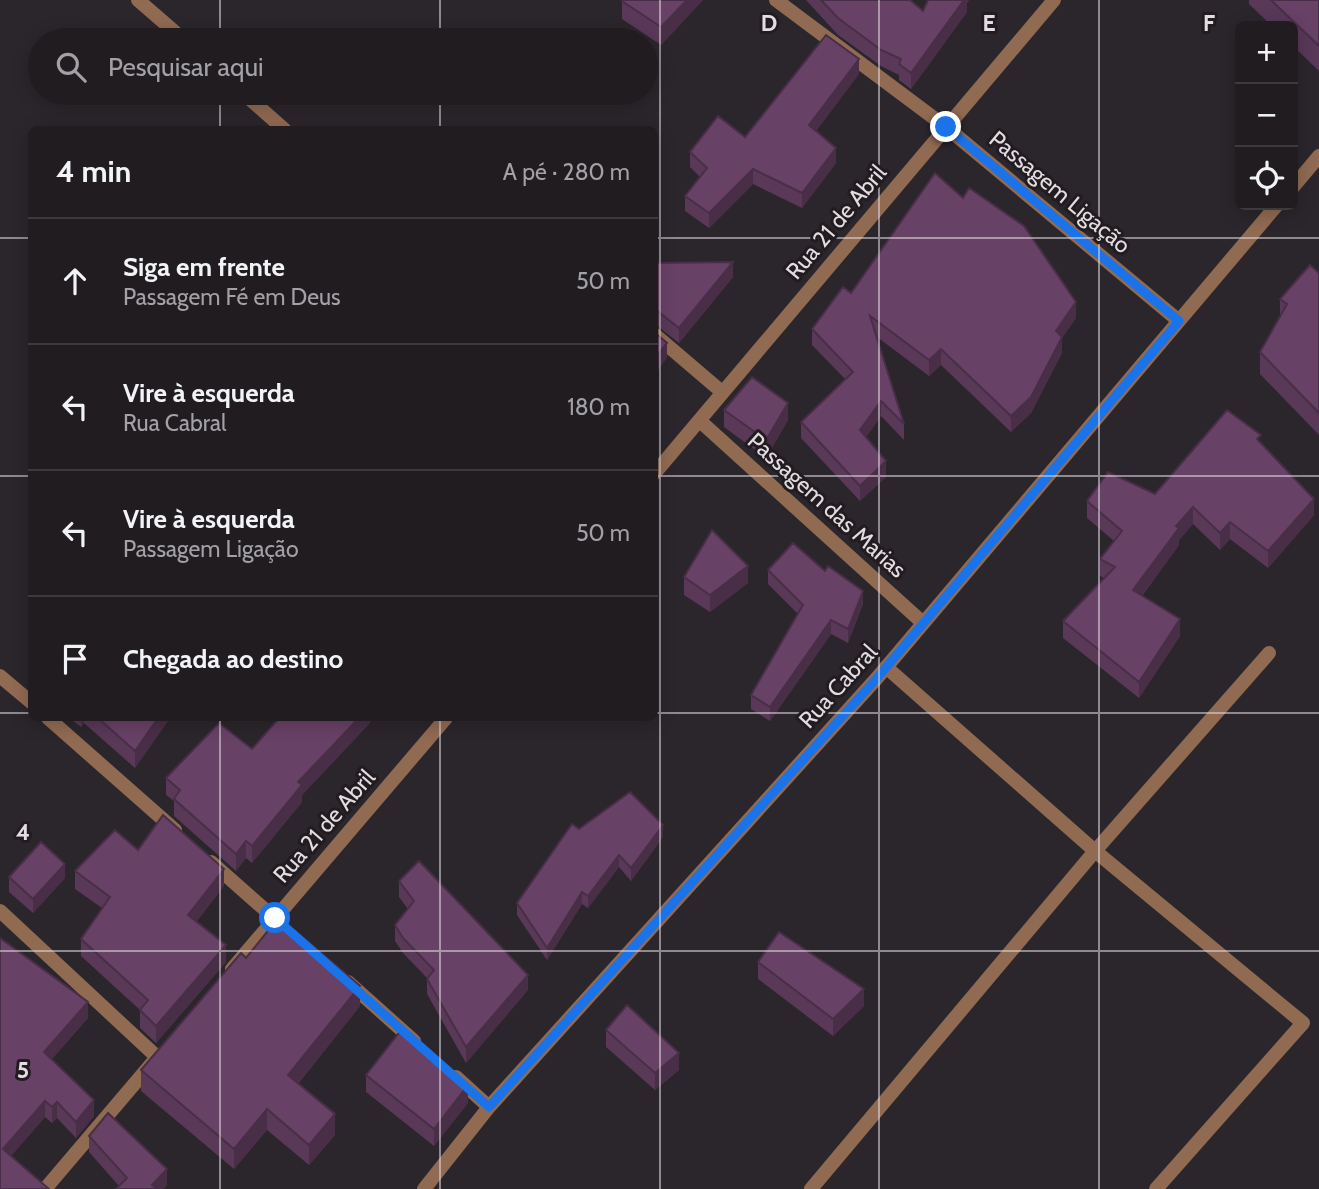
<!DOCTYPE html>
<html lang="pt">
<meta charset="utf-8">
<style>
body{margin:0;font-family:Cabin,sans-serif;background:#2d292d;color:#f1f3f6}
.controls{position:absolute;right:21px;top:21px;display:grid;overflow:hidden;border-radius:10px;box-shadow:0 4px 18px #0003}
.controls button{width:63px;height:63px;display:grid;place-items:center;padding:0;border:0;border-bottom:2px solid #3d3a3e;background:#201c20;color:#f1f3f6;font:35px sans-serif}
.stop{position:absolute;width:21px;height:21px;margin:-16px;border:5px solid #1a73e8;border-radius:50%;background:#fff}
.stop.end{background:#1a73e8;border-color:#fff;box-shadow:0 2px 7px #0008}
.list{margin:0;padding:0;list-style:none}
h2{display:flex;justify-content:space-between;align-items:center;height:91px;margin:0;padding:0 28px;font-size:30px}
h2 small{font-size:23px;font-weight:400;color:#a2a1a5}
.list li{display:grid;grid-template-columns:46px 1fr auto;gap:21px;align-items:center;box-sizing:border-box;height:126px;padding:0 28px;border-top:2px solid #3d3a3e}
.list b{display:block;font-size:26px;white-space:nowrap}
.list p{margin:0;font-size:23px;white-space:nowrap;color:#a2a1a5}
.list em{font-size:23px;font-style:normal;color:#a2a1a5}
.icon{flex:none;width:38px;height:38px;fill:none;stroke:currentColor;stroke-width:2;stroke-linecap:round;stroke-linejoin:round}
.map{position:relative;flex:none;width:1319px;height:1189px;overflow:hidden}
.search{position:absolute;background:#201c20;box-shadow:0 4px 18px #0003;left:28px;top:28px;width:630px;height:77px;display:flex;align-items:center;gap:18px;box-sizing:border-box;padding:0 24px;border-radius:38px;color:#a2a1a5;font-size:26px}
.panel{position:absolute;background:#201c20;box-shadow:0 4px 18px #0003;left:28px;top:126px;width:630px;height:595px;border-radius:10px}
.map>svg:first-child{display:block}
</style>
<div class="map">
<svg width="1319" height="1189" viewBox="0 0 1319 1189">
<rect width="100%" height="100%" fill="#2b262b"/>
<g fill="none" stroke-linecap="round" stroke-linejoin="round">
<!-- minor -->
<path stroke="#916a52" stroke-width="14" d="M 138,0 L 184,40
M 776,0 L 946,127 L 1179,321
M 243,93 L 285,130
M 1293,187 L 1319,156
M 654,334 L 722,392
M 700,421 L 923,623
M 654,474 L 1054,0
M 886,667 L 1095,851 L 1303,1023 L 1156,1189
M 0,676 L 32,703
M 48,718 L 175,830
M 211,862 L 280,923
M 0,911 L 157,1057
M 232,969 L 446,718
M 348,982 L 414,1041
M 456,1077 L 489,1107
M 45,1189 L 153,1062
M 424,1189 L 489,1107 L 877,678 L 1277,205
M 811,1189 L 1095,851 L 1269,653"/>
</g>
<!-- wall -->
<path fill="#593858" d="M 703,0 L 661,45 L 622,19 L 622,1 Z
M 806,0 L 910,0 L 923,11 L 928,0 L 969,0 L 967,3 L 967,12 L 911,89 L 899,80 L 899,75 L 881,66 L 838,35 Z
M 1249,0 L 1319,0 L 1319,71 L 1293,46 L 1293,26 L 1272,26 L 1249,4 Z
M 859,74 L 816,131 L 836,163 L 802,208 L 753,184 L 709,228 L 685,211 L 685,196 L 700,177 L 690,167 L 690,152 L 745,137 Z
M 654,263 L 733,277 L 679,343 L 656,325 L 654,325 Z
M 1319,273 L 1319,435 L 1260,374 L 1260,352 L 1280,316 L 1280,299 Z
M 851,293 L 1076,318 L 1062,338 L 1062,353 L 1031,413 L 1011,432 L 941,365 L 929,376 L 877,337 L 904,424 L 904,440 L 881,416 L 866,437 L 886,477 L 860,501 L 801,438 L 801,422 L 845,379 L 812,345 L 812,329 Z
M 724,410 L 788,420 L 766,458 L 724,427 Z
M 1261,443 L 1314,515 L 1268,568 L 1230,539 L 1220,550 L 1193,524 L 1179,540 L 1179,545 L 1142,596 L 1180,636 L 1139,698 L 1063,638 L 1063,621 L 1104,578 L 1100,576 L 1100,559 L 1114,541 L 1087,518 L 1087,501 L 1155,494 Z
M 768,570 L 863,604 L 848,643 L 831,634 L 770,721 L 751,709 L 751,695 L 798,614 L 768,584 Z
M 684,577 L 748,583 L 710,612 L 684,595 Z
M 69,718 L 170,718 L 135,768 L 84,723 L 81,727 Z
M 369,724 L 302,795 L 302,802 L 252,863 L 246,858 L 236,871 L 174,816 L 174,801 L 166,795 L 166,778 L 252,749 Z
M 579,829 L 663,837 L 631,881 L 619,867 L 588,908 L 582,904 L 547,960 L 517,915 L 517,903 Z
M 138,850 L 224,886 L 196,922 L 226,962 L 156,1043 L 140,1028 L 140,1010 L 81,956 L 81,939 L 102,908 L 75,889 L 75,871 Z
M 9,877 L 65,878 L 33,913 L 9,892 Z
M 399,881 L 528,990 L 466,1063 L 427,994 L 427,978 L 403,953 L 395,941 L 395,925 L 408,909 L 399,897 Z
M 0,938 L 88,1018 L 52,1059 L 94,1116 L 76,1138 L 57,1118 L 52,1123 L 45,1117 L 11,1156 L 0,1189 Z
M 246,958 L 360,1006 L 298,1084 L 335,1135 L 309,1165 L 267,1130 L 234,1169 L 141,1091 L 141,1070 Z
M 758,962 L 864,1006 L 833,1036 L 758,979 Z
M 606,1030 L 679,1070 L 655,1090 L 606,1047 Z
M 366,1075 L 468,1103 L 434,1146 L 366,1092 Z
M 89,1136 L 167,1185 L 163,1189 L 116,1189 L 119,1186 L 89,1152 Z"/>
<!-- shaded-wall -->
<path fill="#492e47" d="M 687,0 L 703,0 L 661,45 L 661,27 Z
M 962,0 L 969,0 L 967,3 L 967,12 L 911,89 L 911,73 Z
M 859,59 L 859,74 L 809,140 L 809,125 Z
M 836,148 L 836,163 L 802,208 L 802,193 Z
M 753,169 L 753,184 L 709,228 L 709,213 Z
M 733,262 L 733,277 L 679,343 L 679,328 Z
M 1076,302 L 1076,318 L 1062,338 L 1062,353 L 1031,413 L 1011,432 L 1011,416 L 1056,331 Z
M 656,310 L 656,325 L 654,325 L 654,311 Z
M 667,343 L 667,358 L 658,370 L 658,383 L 654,387 L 654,359 Z
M 941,349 L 941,365 L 929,376 L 929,360 Z
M 881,401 L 881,416 L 860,446 L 860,430 Z
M 788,403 L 788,420 L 766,458 L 766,440 Z
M 886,461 L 886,477 L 860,501 L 860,486 Z
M 1314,499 L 1314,515 L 1268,568 L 1268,551 Z
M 1193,507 L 1193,524 L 1179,540 L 1179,545 L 1133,607 L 1133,590 L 1176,526 Z
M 1230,522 L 1230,539 L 1220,550 L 1220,533 Z
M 748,566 L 748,583 L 710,612 L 710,595 Z
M 863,591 L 863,604 L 848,643 L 848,629 Z
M 1180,619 L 1180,636 L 1139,698 L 1139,682 Z
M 831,620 L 831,634 L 770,721 L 770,707 Z
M 81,718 L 84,718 L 84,723 L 81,727 Z
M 158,718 L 170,718 L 135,768 L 135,751 Z
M 359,718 L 374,718 L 369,724 L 302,795 L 302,802 L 252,863 L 252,846 L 298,782 Z
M 663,825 L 663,837 L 631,881 L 631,868 Z
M 246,841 L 246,858 L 236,871 L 236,854 Z
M 619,855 L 619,867 L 588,908 L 588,896 Z
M 65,864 L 65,878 L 33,913 L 33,899 Z
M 224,869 L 224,886 L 188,933 L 188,915 Z
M 582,892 L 582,904 L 547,960 L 547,948 Z
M 226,945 L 226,962 L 156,1043 L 156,1026 Z
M 528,975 L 528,990 L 466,1063 L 466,1047 Z
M 360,986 L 360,1006 L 288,1096 L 288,1075 Z
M 864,989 L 864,1006 L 833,1036 L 833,1019 Z
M 88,1002 L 88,1018 L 44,1068 L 44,1052 Z
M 679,1053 L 679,1070 L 655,1090 L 655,1073 Z
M 468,1085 L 468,1103 L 434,1146 L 434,1129 Z
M 94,1100 L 94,1116 L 76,1138 L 76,1122 Z
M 45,1101 L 45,1117 L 3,1165 L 3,1149 Z
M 57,1102 L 57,1118 L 52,1123 L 52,1107 Z
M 267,1109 L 267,1130 L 234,1169 L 234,1149 Z
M 335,1114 L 335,1135 L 309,1165 L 309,1145 Z
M 167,1169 L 167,1185 L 163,1189 L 152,1189 L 152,1185 Z"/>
<!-- building -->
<path fill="#684166" stroke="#492e47" stroke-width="2" d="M 623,0 L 687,0 L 661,27 L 622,1 Z
M 821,0 L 910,0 L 923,11 L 928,0 L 964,0 L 911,73 L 899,64 L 901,59 L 881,50 L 838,18 Z
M 1271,0 L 1319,0 L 1319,46 Z
M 826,35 L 859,59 L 809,125 L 836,148 L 802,193 L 753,169 L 709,213 L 685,196 L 707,168 L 690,152 L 718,116 L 745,137 Z
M 935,173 L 963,198 L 969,188 L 1024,226 L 1076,302 L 1056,331 L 1062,337 L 1031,397 L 1011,416 L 941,349 L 929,360 L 870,316 L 904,424 L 881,401 L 860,430 L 886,461 L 860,486 L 801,422 L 853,372 L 812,329 L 843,287 L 851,293 Z
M 733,262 L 679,328 L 656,310 L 654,311 L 654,263 Z
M 1310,265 L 1319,273 L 1319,413 L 1260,352 L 1287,304 L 1280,299 Z
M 654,332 L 667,343 L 654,359 Z
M 752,377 L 788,403 L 766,440 L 724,410 Z
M 1227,410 L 1261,435 L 1257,439 L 1314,499 L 1268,551 L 1230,522 L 1220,533 L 1193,507 L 1176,526 L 1179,528 L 1133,590 L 1180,619 L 1139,682 L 1063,621 L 1115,567 L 1100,559 L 1122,531 L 1087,501 L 1108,472 L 1155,494 Z
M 712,530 L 748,566 L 710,595 L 684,577 Z
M 793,543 L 825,571 L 828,566 L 863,591 L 848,629 L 831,620 L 770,707 L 751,695 L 803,605 L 768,570 Z
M 98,718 L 158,718 L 135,751 Z
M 279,718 L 359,718 L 298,782 L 302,785 L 252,846 L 246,841 L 236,854 L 174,799 L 180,790 L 166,778 L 219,723 L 252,749 Z
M 630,792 L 663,825 L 631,868 L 619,855 L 588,896 L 582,892 L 547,948 L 517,903 L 572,824 L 579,829 Z
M 163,815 L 224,869 L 188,915 L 226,945 L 156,1026 L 140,1010 L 148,1000 L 81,939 L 110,897 L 75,871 L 115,830 L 138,850 Z
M 41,842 L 65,864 L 33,899 L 9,877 Z
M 419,861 L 528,975 L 466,1047 L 427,979 L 434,970 L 403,938 L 395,925 L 414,901 L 399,881 Z
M 279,917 L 360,986 L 288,1075 L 335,1114 L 309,1145 L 267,1109 L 234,1149 L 141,1070 L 241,953 L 246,958 Z
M 779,932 L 864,989 L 833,1019 L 758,962 Z
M 0,938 L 88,1002 L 44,1052 L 94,1100 L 76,1122 L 57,1102 L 52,1107 L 45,1101 L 3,1149 L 49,1189 L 0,1189 Z
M 627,1005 L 679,1053 L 655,1073 L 606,1030 Z
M 402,1029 L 468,1085 L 434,1129 L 366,1075 Z
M 108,1113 L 167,1169 L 152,1185 L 157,1189 L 116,1189 L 127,1178 L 89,1136 Z"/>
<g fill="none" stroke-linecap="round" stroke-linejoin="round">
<!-- route -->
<path stroke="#1a73e8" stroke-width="9" d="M 275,918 L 489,1107 L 877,678 L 1179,321 L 946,127"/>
</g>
<!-- grid -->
<path fill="none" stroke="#e1dde1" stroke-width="2" stroke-opacity="0.55" d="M 220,0 L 220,40M 440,0 L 440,40M 660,0 L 660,1189M 879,0 L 879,1189M 1099,0 L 1099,1189M 220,93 L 220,130M 440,93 L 440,130M 0,238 L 32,238M 654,238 L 1319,238M 0,476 L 32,476M 654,476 L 1319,476M 0,713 L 32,713M 654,713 L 1319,713M 220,718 L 220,1189M 440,718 L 440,1189M 0,951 L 1319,951"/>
<g text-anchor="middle" stroke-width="6" stroke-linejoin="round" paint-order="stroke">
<!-- street labels -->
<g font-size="23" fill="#e1dde1" stroke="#221c21">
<text transform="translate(1060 192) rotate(40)" y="8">Passagem Ligação</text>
<text transform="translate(836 222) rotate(-50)" y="8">Rua 21 de Abril</text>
<text transform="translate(827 505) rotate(42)" y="8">Passagem das Marias</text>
<text transform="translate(838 686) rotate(-48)" y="8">Rua Cabral</text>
<text transform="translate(324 826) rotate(-49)" y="8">Rua 21 de Abril</text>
</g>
</g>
<g font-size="23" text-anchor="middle" font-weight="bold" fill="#e1dde1" stroke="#221c21" stroke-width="6" stroke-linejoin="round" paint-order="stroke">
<text x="769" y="31">D</text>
<text x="989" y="31">E</text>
<text x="1209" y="31">F</text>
<text x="23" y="840">4</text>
<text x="23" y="1078">5</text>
</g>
</svg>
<div class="controls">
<button>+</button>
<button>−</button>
<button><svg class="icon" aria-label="locate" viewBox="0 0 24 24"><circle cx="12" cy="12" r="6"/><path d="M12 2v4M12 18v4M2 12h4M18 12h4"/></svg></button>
</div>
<div class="stop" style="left:275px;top:918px"></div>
<div class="stop end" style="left:946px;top:127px"></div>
<div class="search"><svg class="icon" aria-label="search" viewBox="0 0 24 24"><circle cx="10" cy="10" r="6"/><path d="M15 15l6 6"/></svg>Pesquisar aqui</div>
<section class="panel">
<h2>4 min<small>A pé · 280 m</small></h2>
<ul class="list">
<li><svg class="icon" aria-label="ahead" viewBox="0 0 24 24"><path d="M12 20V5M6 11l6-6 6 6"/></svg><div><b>Siga em frente</b><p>Passagem Fé em Deus</p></div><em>50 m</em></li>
<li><svg class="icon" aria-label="left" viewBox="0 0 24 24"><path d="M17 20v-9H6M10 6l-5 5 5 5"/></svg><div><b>Vire à esquerda</b><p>Rua Cabral</p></div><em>180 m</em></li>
<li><svg class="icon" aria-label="left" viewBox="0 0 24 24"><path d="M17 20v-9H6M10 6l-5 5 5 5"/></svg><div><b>Vire à esquerda</b><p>Passagem Ligação</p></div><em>50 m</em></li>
<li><svg class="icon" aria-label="arrive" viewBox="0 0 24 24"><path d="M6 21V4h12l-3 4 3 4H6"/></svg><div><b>Chegada ao destino</b></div></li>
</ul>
</section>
</div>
